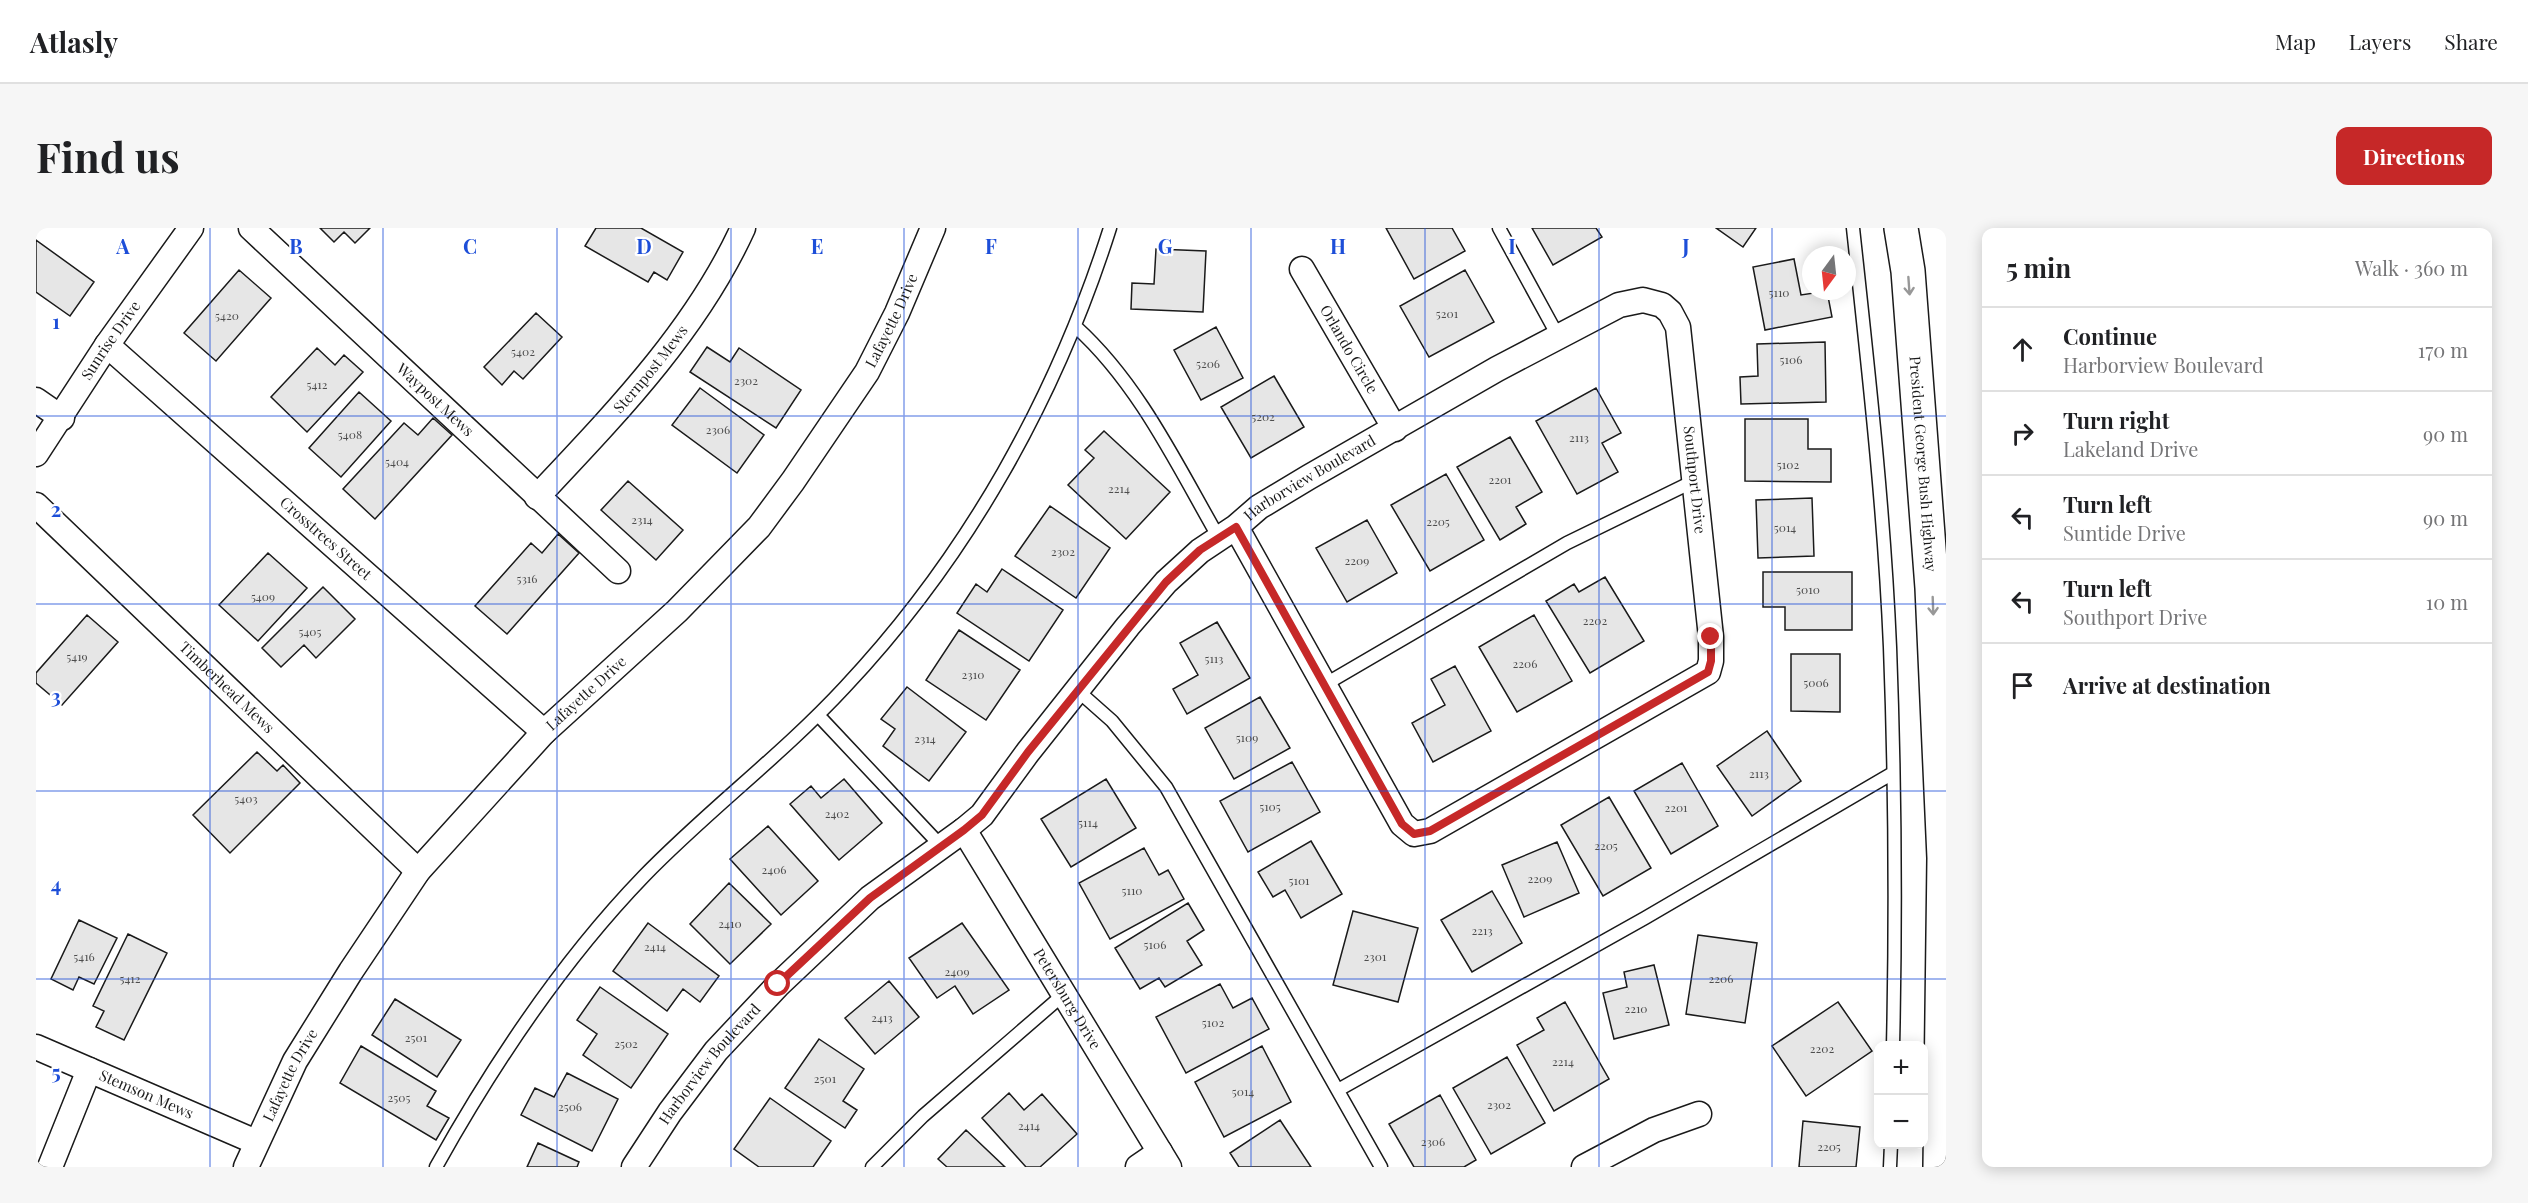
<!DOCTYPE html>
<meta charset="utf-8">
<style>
body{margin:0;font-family:"Playfair Display",serif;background:#f6f6f6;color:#202124}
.controls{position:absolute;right:18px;bottom:18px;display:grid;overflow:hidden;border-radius:12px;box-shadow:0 3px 15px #0003}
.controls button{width:54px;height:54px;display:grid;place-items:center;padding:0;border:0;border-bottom:2px solid #e0e0e0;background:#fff;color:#202124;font:30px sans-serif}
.compass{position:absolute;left:1766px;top:18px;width:54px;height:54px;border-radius:50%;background:#fff;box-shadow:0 3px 15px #0003;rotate:195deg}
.stop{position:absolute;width:18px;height:18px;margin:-14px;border:4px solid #c62828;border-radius:50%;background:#fff}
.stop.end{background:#c62828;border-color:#fff;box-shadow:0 2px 6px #0008}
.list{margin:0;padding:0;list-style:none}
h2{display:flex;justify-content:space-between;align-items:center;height:78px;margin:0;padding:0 24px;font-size:26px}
h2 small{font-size:20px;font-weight:400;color:#757577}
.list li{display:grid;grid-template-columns:39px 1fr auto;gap:18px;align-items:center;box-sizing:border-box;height:84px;padding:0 24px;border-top:2px solid #e0e0e0}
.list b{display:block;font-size:22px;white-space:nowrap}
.list p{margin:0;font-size:20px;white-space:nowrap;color:#757577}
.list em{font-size:20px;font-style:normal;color:#757577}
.icon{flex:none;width:33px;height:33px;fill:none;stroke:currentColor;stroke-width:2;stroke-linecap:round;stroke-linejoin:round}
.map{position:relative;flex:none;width:1910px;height:939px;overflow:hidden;border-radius:12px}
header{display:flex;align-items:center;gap:36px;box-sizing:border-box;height:84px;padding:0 30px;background:#fff;border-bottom:2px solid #e0e0e0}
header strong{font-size:28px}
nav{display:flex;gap:33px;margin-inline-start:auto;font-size:21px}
.intro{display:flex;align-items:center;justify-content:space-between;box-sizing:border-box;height:144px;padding:0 36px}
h1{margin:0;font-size:42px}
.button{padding:15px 27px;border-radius:12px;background:#c62828;color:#fff;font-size:21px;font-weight:700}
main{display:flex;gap:36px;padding:0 36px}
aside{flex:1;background:#fff;border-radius:12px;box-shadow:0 3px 15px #0003}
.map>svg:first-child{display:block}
</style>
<header>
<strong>Atlasly</strong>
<nav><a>Map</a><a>Layers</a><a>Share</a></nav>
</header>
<div class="intro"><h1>Find us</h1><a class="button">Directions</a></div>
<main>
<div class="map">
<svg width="1910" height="939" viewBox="0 0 1910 939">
<rect width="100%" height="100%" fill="#fff"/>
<!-- building -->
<path fill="#e6e6e6" stroke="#1a1a1a" stroke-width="1.5" d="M 284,0 L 334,0 L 319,15 L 308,4 L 298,14 Z
M 560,0 L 605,0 L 647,24 L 631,52 L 618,44 L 612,54 L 549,18 Z
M 1350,0 L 1416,0 L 1429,23 L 1378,51 Z
M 1496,0 L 1560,0 L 1566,9 L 1517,37 Z
M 1680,0 L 1720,0 L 1707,19 Z
M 0,12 L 58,54 L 34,88 L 0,64 Z
M 1120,21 L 1170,23 L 1167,84 L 1095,81 L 1096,55 L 1118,56 Z
M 1758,31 L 1765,67 L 1791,63 L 1796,89 L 1729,102 L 1717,39 Z
M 203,42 L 235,70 L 180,133 L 148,105 Z
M 1429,42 L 1458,94 L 1393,129 L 1364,78 Z
M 500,85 L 526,109 L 487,151 L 478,143 L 466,157 L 448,139 Z
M 1180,99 L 1207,150 L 1165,172 L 1138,122 Z
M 1789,114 L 1790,174 L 1705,176 L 1704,149 L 1722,148 L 1721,116 Z
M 671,119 L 694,134 L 703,120 L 765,162 L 740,200 L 654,144 Z
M 281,120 L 299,137 L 308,127 L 327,144 L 271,204 L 235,169 Z
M 1238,148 L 1268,199 L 1215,230 L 1185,179 Z
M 664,160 L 728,207 L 701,245 L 636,197 Z
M 1560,160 L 1585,205 L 1566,215 L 1582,244 L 1541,266 L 1500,193 Z
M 323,164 L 355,193 L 305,249 L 273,220 Z
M 397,190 L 416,207 L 339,291 L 307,261 L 368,195 L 382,207 Z
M 1709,191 L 1772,191 L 1772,221 L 1795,221 L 1795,254 L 1709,253 Z
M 1068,203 L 1134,264 L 1090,311 L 1032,257 L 1058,230 L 1049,222 Z
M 1474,209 L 1506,264 L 1480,279 L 1490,296 L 1464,312 L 1421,239 Z
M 1410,246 L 1448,312 L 1394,343 L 1355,277 Z
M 592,253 L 647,302 L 620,332 L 565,282 Z
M 1776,270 L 1778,328 L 1722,330 L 1720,272 Z
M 1014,278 L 1074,320 L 1040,370 L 979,328 Z
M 1331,292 L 1361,345 L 1311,374 L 1280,320 Z
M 522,306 L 543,325 L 471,406 L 439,378 L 495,315 L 506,325 Z
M 232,325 L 271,360 L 222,413 L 183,377 Z
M 966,341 L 1027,382 L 993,433 L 921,385 L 940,356 L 951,364 Z
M 1727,344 L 1816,344 L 1816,402 L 1749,402 L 1749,379 L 1727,379 Z
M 1569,349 L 1608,413 L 1554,445 L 1510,373 L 1538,356 L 1543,364 Z
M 287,359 L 319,391 L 280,430 L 268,417 L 245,439 L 226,420 Z
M 51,387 L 82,414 L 26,477 L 0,455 L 0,445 Z
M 1498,387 L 1536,453 L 1481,484 L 1443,419 Z
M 1181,394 L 1214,450 L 1151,486 L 1137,461 L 1162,447 L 1144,415 Z
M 923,402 L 984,442 L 950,492 L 890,452 Z
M 1755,426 L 1804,426 L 1804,484 L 1755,483 Z
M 1419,438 L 1455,503 L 1397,534 L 1376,495 L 1409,477 L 1395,451 Z
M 871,459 L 930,504 L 893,553 L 847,518 L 859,501 L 845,491 Z
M 1224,469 L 1254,520 L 1198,551 L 1169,500 Z
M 1731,503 L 1765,553 L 1716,588 L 1681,538 Z
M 221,524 L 241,543 L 247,537 L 264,555 L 194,625 L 157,587 Z
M 1256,534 L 1284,584 L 1212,624 L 1184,573 Z
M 1646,535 L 1682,598 L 1635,626 L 1598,563 Z
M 808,551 L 846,595 L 803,632 L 754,576 L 775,558 L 785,570 Z
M 1070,551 L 1100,600 L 1035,639 L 1005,591 Z
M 1573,569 L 1615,640 L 1567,668 L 1525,597 Z
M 732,598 L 782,653 L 745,687 L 694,631 Z
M 1275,613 L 1306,666 L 1265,690 L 1249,662 L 1237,669 L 1222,644 Z
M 1521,614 L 1543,665 L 1488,689 L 1466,637 Z
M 1108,620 L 1123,647 L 1132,642 L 1148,671 L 1074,711 L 1043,655 Z
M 693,655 L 735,696 L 694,736 L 654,696 Z
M 1456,663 L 1486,715 L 1436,744 L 1405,692 Z
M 1152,675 L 1168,702 L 1151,713 L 1166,737 L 1129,759 L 1123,750 L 1104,761 L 1079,720 Z
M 1317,683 L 1382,700 L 1362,774 L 1297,757 Z
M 43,692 L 81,710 L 58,756 L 43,749 L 37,762 L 15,751 Z
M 612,695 L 683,748 L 664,774 L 647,761 L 631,783 L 577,743 Z
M 926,695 L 973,762 L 937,786 L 919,758 L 901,770 L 873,730 Z
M 92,706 L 131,725 L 88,812 L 60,799 L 68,783 L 57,778 Z
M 1662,707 L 1721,715 L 1709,795 L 1650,786 Z
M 1618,737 L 1633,797 L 1578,811 L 1567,765 L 1591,759 L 1588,744 Z
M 853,753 L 883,789 L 839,826 L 809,790 Z
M 1184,756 L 1197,780 L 1216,770 L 1233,801 L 1150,845 L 1120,789 Z
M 564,759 L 632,806 L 595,860 L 547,827 L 561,806 L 541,792 Z
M 359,771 L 425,812 L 401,849 L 336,807 Z
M 1529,774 L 1573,851 L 1518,883 L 1481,817 L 1508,802 L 1501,790 Z
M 1802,774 L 1836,823 L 1770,868 L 1736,818 Z
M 783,811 L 828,841 L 807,873 L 821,882 L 809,900 L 749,860 Z
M 325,818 L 400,863 L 391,878 L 413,890 L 400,912 L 304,855 Z
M 1226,818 L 1255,874 L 1188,909 L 1159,854 Z
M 1471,829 L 1509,895 L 1455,926 L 1417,860 Z
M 531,845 L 582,871 L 556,923 L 485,887 L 499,860 L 518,869 Z
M 973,865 L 988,882 L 1006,866 L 1041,906 L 1004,939 L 990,939 L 946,890 Z
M 1404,867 L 1440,932 L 1428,939 L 1378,939 L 1353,896 Z
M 734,870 L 795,913 L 777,939 L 723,939 L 698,921 Z
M 1244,892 L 1275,939 L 1203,939 L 1194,925 Z
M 1767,893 L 1824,899 L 1820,939 L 1763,939 Z
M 930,902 L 969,939 L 911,939 L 902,931 Z
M 502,915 L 543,934 L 541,939 L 491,939 Z"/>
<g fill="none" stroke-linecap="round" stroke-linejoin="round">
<!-- service casing -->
<g stroke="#1a1a1a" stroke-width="15">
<path id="service" d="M 1463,0 L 1522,108
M 1817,0 C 1832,139 1848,279 1854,419 C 1859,552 1860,685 1857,818
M 1040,99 C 1103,156 1141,237 1183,310
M 1288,457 L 1531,315 L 1658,253
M 1041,462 L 1076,493 L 1130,559 L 1345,939
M 782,487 L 906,619
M 1302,862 L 1609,690 L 1857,545
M 400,939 C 458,835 525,734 608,648 C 672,582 746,527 809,459 C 932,328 1020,170 1074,0
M 836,939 L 887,888 L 1028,766
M 1854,939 L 1855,916"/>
</g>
<!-- minor casing -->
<g stroke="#1a1a1a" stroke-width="27">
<g id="minor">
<path id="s1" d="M 215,0 L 582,343"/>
<path id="s2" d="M 1266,41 L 1359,201"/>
<path id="s3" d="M 71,117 L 508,504"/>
<path d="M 0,172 L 26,190"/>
<path id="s4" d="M 0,226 L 71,117 L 155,0"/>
<path id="s5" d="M 501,269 C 578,187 660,103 707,0"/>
<path id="s6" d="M 0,277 L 382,643"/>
<path id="s7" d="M 928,602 L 1133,939"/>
<path id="s8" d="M 0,819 L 220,914"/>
<path d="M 14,939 L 53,842"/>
<path id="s9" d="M 210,939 L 259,833 L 315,743 L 382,643 L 508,504 L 641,383 L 683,340 L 723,299 L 757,253 L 831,144 L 861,85 L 897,0"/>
<path id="s10" d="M 598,939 L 634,884 L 680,823 L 742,757 L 834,670 L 928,602 L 946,587 L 992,524 L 1092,398 L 1130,354 L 1164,323 L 1200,299 L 1223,279 L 1273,249 L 1461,141 L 1583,77 L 1607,72 L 1626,77 L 1634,84 L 1642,99 L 1675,409 L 1675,433 L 1672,444 L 1394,603 L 1378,606 L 1366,596 L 1200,299"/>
<path d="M 1102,939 L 1124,924"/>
<path d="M 1548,939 L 1618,902 L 1663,886"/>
</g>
</g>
<!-- secondary casing -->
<g stroke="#1a1a1a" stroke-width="36">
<g id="secondary">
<path id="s11" d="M 1865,0 L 1872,43 L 1896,360 L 1908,630 L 1904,939"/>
</g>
</g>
<!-- service -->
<use href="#service" stroke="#fff" stroke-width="12"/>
<!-- minor -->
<use href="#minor" stroke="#fff" stroke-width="24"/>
<!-- secondary -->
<use href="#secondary" stroke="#fff" stroke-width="33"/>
</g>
<!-- one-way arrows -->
<defs><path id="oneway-shaft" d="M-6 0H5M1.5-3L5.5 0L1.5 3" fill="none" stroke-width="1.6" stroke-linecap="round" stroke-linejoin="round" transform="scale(1.5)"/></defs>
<g stroke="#989898">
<use href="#oneway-shaft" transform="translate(1873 58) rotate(86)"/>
<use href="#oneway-shaft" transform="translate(1897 378) rotate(88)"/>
</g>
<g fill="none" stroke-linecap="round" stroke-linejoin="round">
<!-- route -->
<path stroke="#c62828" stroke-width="8" d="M 742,756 L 834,670 L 928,602 L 946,587 L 992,524 L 1130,354 L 1164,322 L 1200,299 L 1366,596 L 1378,606 L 1394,603 L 1672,444 L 1675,433 L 1675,409"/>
</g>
<!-- grid -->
<path fill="none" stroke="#1d4ed8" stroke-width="1.5" stroke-opacity="0.55" d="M 174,0 L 174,939M 347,0 L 347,939M 521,0 L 521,939M 695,0 L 695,939M 868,0 L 868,939M 1042,0 L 1042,939M 1215,0 L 1215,939M 1389,0 L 1389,939M 1563,0 L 1563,939M 1736,0 L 1736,939M 0,188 L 1910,188M 0,376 L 1910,376M 0,563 L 1910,563M 0,751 L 1910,751"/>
<g text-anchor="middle" stroke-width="4.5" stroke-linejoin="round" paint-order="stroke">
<!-- number labels -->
<g font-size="12" fill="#4d4d4d">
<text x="1743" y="69">5110</text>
<text x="1411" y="90">5201</text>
<text x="191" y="92">5420</text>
<text x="487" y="128">5402</text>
<text x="1755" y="136">5106</text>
<text x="1172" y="140">5206</text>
<text x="710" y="157">2302</text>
<text x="281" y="161">5412</text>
<text x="1227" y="193">5202</text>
<text x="682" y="206">2306</text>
<text x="314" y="211">5408</text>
<text x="1543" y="214">2113</text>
<text x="361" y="238">5404</text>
<text x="1752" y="241">5102</text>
<text x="1464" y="256">2201</text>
<text x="1083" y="265">2214</text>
<text x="606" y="296">2314</text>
<text x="1402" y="298">2205</text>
<text x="1749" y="304">5014</text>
<text x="1027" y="328">2302</text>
<text x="1321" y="337">2209</text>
<text x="491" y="355">5316</text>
<text x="1772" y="366">5010</text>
<text x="227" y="373">5409</text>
<text x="1559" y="397">2202</text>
<text x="274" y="408">5405</text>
<text x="41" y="433">5419</text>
<text x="1178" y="435">5113</text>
<text x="1489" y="440">2206</text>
<text x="937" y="451">2310</text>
<text x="1780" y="459">5006</text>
<text x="1211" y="514">5109</text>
<text x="889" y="515">2314</text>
<text x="1723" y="550">2113</text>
<text x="210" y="575">5403</text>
<text x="1234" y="583">5105</text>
<text x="1640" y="584">2201</text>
<text x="801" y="590">2402</text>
<text x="1052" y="599">5114</text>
<text x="1570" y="622">2205</text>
<text x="738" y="646">2406</text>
<text x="1504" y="655">2209</text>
<text x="1263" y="657">5101</text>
<text x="1096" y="667">5110</text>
<text x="694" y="700">2410</text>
<text x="1446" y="707">2213</text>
<text x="1119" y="721">5106</text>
<text x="619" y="723">2414</text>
<text x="48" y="733">5416</text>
<text x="1339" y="733">2301</text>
<text x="921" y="748">2409</text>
<text x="94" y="755">5412</text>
<text x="1685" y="755">2206</text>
<text x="1600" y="785">2210</text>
<text x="846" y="794">2413</text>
<text x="1177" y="799">5102</text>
<text x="380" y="814">2501</text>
<text x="590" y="820">2502</text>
<text x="1786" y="825">2202</text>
<text x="1527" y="838">2214</text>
<text x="789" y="855">2501</text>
<text x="1207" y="868">5014</text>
<text x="363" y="874">2505</text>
<text x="1463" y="881">2302</text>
<text x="534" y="883">2506</text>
<text x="993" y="902">2414</text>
<text x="1397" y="918">2306</text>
<text x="1793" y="923">2205</text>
</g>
<!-- street labels -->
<g font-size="15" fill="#1a1a1a" stroke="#fff">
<text dy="5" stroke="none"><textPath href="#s9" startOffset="1074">Lafayette Drive</textPath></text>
<text dy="5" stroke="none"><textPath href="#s4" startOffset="136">Sunrise Drive</textPath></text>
<text dy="5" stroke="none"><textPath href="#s2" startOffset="93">Orlando Circle</textPath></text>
<text dy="5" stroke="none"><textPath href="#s5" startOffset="171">Sternpost Mews</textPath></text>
<text dy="5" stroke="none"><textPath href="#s1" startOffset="252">Waypost Mews</textPath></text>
<text dy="5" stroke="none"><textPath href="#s11" startOffset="237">President George Bush Highway</textPath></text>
<text dy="5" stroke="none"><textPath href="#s10" startOffset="974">Harborview Boulevard</textPath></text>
<text dy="5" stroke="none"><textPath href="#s10" startOffset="1554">Southport Drive</textPath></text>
<text dy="5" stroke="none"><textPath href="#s3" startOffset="292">Crosstrees Street</textPath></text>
<text dy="5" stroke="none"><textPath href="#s6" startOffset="264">Timberhead Mews</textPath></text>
<text dy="5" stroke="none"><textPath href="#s9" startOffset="588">Lafayette Drive</textPath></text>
<text dy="5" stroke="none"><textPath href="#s7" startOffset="198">Petersburg Drive</textPath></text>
<text dy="5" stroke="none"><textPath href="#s10" startOffset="128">Harborview Boulevard</textPath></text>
<text dy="5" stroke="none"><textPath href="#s9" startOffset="102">Lafayette Drive</textPath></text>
<text dy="5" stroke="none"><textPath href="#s8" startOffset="120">Stemson Mews</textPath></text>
</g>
</g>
<g font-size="20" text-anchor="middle" font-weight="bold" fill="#1d4ed8" stroke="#fff" stroke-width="4.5" stroke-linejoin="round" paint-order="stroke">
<text x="87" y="26">A</text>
<text x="260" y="26">B</text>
<text x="434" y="26">C</text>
<text x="608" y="26">D</text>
<text x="781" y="26">E</text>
<text x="955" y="26">F</text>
<text x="1129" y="26">G</text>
<text x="1302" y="26">H</text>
<text x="1476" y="26">I</text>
<text x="1650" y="26">J</text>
<text x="20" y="101">1</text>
<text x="20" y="289">2</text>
<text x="20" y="476">3</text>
<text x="20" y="664">4</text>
<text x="20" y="852">5</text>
</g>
</svg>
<div class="controls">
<button>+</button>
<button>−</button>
</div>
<svg class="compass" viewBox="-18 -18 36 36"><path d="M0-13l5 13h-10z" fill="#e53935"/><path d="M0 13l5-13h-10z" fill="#757577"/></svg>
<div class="stop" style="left:742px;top:756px"></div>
<div class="stop end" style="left:1675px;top:409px"></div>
</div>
<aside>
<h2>5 min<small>Walk · 360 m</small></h2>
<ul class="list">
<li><svg class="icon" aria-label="ahead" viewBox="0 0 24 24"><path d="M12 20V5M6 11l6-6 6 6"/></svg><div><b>Continue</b><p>Harborview Boulevard</p></div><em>170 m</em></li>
<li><svg class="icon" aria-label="right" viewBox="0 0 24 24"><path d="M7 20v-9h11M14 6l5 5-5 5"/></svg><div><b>Turn right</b><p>Lakeland Drive</p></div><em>90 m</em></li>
<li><svg class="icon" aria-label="left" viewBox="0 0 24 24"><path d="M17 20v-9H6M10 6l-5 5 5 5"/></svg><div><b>Turn left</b><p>Suntide Drive</p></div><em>90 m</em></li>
<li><svg class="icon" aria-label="left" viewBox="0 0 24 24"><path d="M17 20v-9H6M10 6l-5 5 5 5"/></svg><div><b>Turn left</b><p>Southport Drive</p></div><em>10 m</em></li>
<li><svg class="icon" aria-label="arrive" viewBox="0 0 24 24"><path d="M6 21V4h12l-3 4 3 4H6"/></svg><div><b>Arrive at destination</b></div></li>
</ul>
</aside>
</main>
